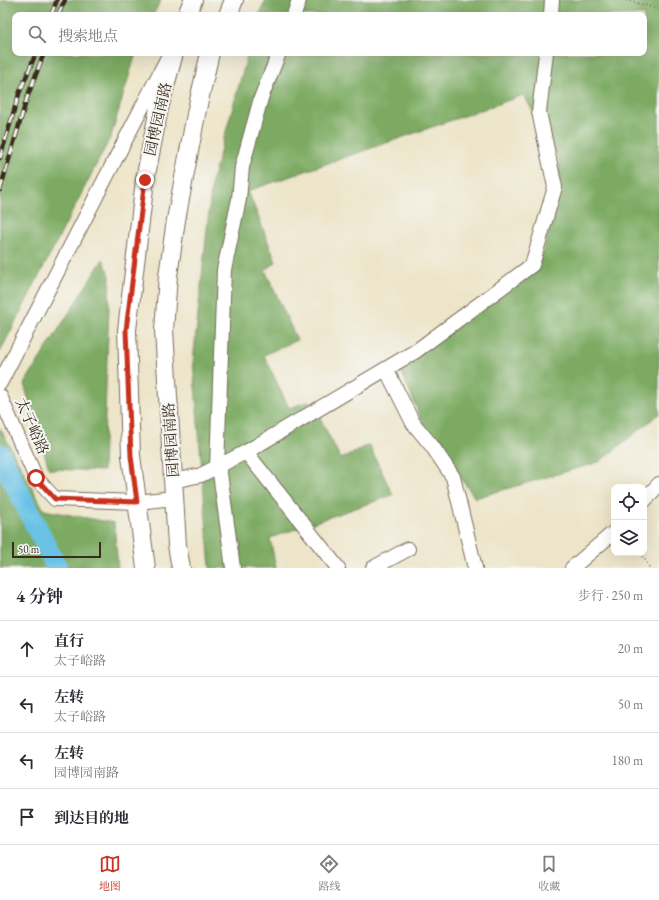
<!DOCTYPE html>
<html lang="zh">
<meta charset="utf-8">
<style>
body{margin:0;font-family:"EB Garamond","Noto Serif SC",serif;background:#f7f7f7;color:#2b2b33}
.controls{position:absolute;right:12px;bottom:12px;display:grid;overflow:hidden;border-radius:8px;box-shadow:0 4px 16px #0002}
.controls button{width:36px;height:36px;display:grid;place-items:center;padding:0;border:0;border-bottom:1px solid #e1e1e2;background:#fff;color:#2b2b33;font:20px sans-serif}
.scale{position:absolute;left:12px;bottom:10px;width:89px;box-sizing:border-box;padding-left:4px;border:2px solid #3b2a1e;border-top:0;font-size:11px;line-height:14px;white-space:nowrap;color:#3b2a1e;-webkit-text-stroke:3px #f6f6f2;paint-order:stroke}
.stop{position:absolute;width:12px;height:12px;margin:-9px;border:3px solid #c8321e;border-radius:50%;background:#fff}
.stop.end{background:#c8321e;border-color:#fff;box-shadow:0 1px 4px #0008}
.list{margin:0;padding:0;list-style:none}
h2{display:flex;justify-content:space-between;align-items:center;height:52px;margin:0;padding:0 16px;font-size:17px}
h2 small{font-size:13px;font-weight:400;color:#7c7c81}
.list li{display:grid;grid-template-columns:26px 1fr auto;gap:12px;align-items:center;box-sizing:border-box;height:56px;padding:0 16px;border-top:1px solid #e1e1e2}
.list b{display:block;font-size:15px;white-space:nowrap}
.list p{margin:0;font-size:13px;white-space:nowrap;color:#7c7c81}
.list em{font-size:13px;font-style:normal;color:#7c7c81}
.icon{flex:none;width:22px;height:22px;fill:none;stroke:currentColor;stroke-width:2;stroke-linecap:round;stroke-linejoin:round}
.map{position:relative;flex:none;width:659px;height:568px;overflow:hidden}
.search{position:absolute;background:#fff;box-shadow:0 4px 16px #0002;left:12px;right:12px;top:12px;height:44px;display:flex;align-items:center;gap:10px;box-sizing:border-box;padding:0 14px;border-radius:8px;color:#7c7c81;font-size:15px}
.sheet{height:276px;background:#fff}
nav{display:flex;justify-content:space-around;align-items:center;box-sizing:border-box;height:56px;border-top:1px solid #e1e1e2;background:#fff;font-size:11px;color:#7c7c81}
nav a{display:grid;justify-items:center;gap:2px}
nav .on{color:#c8321e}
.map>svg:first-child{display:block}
</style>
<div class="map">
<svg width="659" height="568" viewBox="0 0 659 568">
<rect width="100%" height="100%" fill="#f6f6f2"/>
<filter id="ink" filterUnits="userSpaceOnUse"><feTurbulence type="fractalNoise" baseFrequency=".025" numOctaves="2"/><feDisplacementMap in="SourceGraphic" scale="8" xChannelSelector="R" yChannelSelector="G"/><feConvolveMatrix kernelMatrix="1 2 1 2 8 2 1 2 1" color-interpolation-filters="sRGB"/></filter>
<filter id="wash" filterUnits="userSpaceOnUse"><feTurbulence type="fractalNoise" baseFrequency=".012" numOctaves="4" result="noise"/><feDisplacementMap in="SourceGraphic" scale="16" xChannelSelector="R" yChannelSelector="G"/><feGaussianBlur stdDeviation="0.9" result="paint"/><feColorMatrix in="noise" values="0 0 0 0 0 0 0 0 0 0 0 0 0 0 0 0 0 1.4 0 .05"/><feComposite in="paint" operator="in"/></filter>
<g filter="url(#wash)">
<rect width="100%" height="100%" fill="#ede5c9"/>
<!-- forest -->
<path fill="#7baa62" stroke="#5b6a40" d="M 3,0 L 161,0 L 153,15 L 15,15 L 15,53 L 136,53 L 111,136 L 0,352 L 0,4 Z
M 266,0 L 659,0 L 659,414 L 599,462 L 475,498 L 424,426 L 400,368 L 537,269 L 549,231 L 560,163 L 524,95 L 248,191 L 276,262 L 265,270 L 297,340 L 264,355 L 289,408 L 311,401 L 341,459 L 369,445 L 393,495 L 270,538 L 276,568 L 210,568 L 193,362 L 212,181 L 248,53 L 644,53 L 644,15 L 259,15 Z
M 103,259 L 110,276 L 103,471 L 49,469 L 24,384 Z
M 0,428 L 44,510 L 114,523 L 118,568 L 0,568 Z"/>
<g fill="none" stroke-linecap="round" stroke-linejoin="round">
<!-- river -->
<path stroke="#69c2e6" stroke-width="21" d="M 0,454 L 57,568"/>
</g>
</g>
<g filter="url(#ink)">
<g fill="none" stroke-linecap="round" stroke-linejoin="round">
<!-- minor casing -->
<g stroke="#796b5a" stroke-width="16">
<path id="minor" d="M 294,15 L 299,0
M 551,15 L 552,0
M 386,369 L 413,423 L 432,446 L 453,477 L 475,568
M 0,383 L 167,59
M 0,396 L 36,478 L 55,499 L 137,502 L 174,498
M 246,452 L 338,568
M 173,481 L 201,475 L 246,452 L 416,351 L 532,265 L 555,187 L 539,112 L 546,53
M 644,501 L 659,484
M 233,568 L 220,473 L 217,467 L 224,270 L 239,199 L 242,167 L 261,98 L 279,53
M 373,568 L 408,549
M 572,568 L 614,532"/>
</g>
<!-- major casing -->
<g stroke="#796b5a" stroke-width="20">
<path id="major" d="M 187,15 L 193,0
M 228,15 L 234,0
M 146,568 L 131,456 L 127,330 L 145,180 L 159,108 L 174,53
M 181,568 L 177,545 L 164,330 L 168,276 L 176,220 L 197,109 L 210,53"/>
</g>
<!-- path -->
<path stroke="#796b5a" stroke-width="2" stroke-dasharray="1 3" stroke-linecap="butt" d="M 626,0 L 659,9
M 640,553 L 650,568"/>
<!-- minor -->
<use href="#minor" stroke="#fff" stroke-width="14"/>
<!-- major -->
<use href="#major" stroke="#fff" stroke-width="18"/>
<!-- rail casing -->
<g stroke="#3b2a1e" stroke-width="4.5">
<path id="rail" d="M 51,15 L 57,0
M 58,15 L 65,0
M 0,158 L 19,94 L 36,53
M 0,190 L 27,98 L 44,53"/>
</g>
<!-- rail -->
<use href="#rail" stroke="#f6f6f2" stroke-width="3" stroke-dasharray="9" stroke-linecap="butt"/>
</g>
</g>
<g fill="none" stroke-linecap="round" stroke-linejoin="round" filter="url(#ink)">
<!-- route -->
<path stroke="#c8321e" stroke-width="5" d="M 36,478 L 55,499 L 137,502 L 131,456 L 126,330 L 145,180"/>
</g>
<g text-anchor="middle" stroke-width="4" stroke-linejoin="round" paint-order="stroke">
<!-- street labels -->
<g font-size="15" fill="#3b2a1e" stroke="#f6f6f2">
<text transform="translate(158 119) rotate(-77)" y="5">园博园南路</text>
<text transform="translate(32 426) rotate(66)" y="5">太子峪路</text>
<text transform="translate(171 440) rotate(-94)" y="5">园博园南路</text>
</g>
</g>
</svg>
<div class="controls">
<button><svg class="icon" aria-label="locate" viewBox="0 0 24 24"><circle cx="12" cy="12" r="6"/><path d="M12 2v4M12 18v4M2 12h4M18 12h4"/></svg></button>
<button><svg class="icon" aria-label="layers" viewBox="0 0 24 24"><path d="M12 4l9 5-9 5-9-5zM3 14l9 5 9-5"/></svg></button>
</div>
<div class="scale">50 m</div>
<div class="stop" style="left:36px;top:478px"></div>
<div class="stop end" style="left:145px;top:180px"></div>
<div class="search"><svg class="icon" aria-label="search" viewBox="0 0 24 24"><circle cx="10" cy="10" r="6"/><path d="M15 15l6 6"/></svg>搜索地点</div>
</div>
<section class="sheet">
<h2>4 分钟<small>步行 · 250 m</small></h2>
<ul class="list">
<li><svg class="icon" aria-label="ahead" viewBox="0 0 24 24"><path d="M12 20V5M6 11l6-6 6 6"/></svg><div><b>直行</b><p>太子峪路</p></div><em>20 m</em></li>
<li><svg class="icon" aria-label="left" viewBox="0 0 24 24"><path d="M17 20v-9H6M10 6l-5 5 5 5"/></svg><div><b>左转</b><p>太子峪路</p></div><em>50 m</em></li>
<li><svg class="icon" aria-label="left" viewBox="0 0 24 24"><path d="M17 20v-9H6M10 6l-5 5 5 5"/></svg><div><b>左转</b><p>园博园南路</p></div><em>180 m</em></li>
<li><svg class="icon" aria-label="arrive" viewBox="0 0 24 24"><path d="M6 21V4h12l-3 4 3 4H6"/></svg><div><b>到达目的地</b></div></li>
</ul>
</section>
<nav>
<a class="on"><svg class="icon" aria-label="map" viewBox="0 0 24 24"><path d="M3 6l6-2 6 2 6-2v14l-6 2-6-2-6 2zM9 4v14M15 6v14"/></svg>地图</a>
<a><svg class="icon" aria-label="directions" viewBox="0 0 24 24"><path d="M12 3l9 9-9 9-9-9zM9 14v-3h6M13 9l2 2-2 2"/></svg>路线</a>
<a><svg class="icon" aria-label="saved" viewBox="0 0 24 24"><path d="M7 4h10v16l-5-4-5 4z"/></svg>收藏</a>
</nav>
